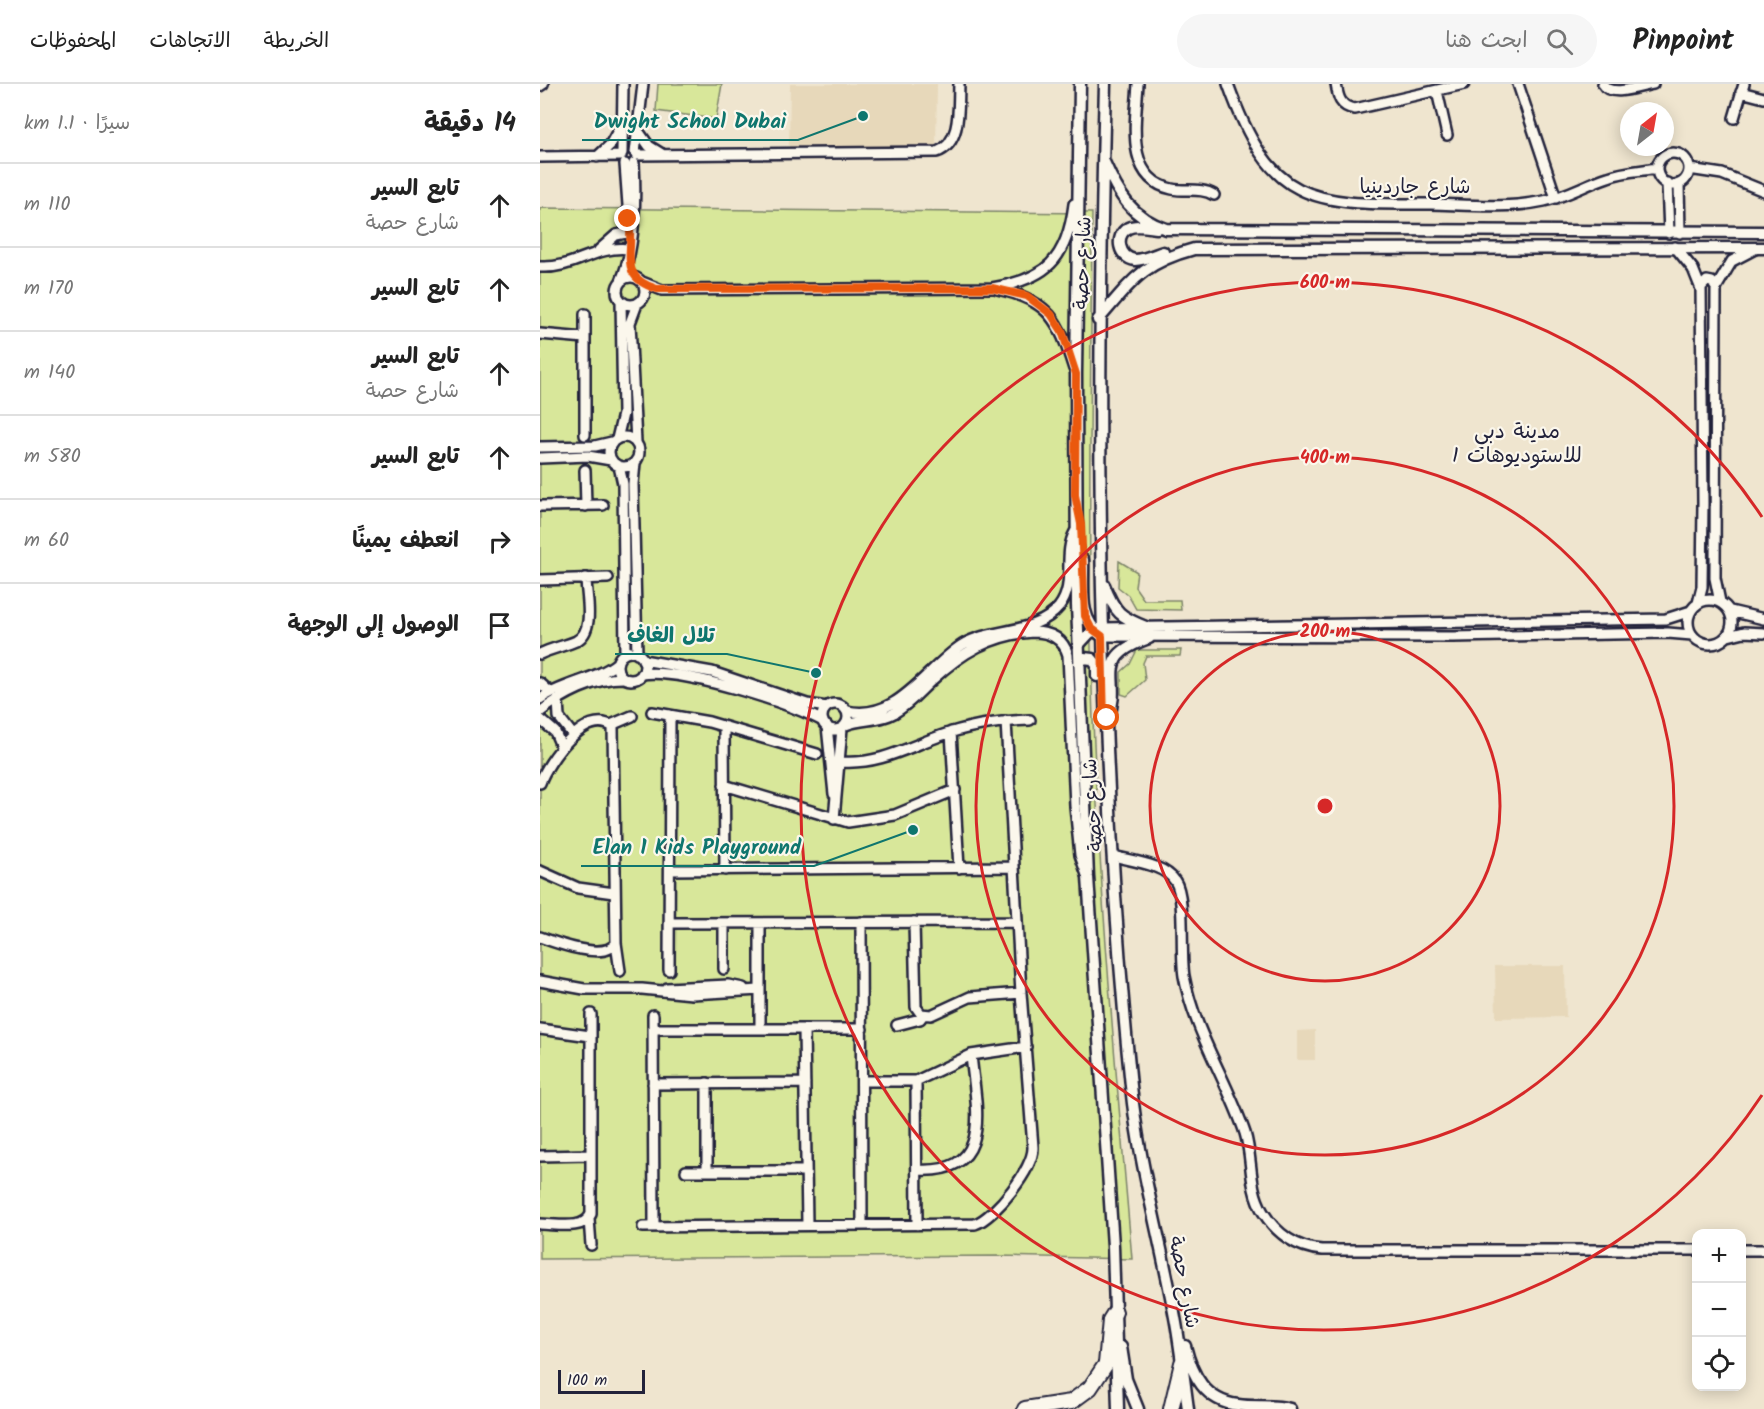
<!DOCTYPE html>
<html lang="ar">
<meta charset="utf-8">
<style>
body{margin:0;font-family:Kalam,"Playpen Sans Arabic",sans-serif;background:#f6f6f6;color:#222;direction:rtl}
.controls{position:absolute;right:18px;bottom:18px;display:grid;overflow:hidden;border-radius:12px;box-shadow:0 3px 15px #0003}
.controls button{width:54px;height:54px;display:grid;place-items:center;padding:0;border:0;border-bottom:2px solid #e0e0e0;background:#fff;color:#222;font:30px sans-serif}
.compass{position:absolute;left:1080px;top:18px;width:54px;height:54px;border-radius:50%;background:#fff;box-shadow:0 3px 15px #0003;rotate:31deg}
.scale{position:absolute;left:18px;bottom:15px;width:87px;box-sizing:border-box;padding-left:6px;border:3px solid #22223b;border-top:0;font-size:16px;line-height:21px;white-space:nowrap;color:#22223b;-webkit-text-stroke:4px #fbf7ec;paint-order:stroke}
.stop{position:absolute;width:18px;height:18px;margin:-14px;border:4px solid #ea580c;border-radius:50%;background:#fff}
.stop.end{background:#ea580c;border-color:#fff;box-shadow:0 2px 6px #0008}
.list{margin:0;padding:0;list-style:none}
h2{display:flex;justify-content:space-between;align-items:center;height:78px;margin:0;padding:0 24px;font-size:26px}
h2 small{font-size:20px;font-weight:400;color:#767676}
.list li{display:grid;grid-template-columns:39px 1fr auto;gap:18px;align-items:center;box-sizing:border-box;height:84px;padding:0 24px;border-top:2px solid #e0e0e0}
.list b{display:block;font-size:22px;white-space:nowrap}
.list p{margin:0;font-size:20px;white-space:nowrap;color:#767676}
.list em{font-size:20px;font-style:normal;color:#767676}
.icon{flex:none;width:33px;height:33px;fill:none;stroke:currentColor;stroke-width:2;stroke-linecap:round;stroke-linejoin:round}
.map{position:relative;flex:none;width:1224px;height:1325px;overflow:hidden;direction:ltr}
header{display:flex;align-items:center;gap:36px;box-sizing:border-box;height:84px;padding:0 30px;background:#fff;border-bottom:2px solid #e0e0e0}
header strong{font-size:28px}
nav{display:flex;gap:33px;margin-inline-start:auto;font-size:21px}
.search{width:420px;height:54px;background:#f6f6f6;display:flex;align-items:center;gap:15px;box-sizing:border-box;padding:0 21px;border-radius:33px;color:#767676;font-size:22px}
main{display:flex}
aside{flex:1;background:#fff}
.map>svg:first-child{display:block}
</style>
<header>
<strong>Pinpoint</strong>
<div class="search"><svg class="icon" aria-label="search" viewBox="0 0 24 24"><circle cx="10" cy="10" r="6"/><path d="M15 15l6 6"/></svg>ابحث هنا</div>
<nav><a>الخريطة</a><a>الاتجاهات</a><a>المحفوظات</a></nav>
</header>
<main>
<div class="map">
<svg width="1224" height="1325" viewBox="0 0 1224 1325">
<rect width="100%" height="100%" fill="#efe5cf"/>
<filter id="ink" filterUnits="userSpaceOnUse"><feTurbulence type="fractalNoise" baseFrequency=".0167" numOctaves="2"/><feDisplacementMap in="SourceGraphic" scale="12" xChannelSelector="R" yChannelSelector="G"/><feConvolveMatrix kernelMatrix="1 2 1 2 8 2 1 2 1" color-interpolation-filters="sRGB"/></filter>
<g filter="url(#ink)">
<!-- built -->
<path fill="#e7d8ba" d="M 250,0 L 397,0 L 396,67 L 249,65 Z
M 955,882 L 1025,882 L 1026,933 L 956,934 Z
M 775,946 L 775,976 L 757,976 L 757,947 Z"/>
<!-- green -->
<path fill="#d8e79a" stroke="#7d846a" stroke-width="1.5" d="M 118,0 L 182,0 L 176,35 L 116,27 Z
M 0,124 L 552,129 C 551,313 546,498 555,682 C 563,847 578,1011 592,1175 L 457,1172 L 0,1175 Z
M 579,477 L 597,488 L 595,503 L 604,516 L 640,516 L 641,526 L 596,525 L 588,511 L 578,503 Z
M 597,566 L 641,566 L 640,572 L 606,572 L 603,579 L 605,596 L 587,612 L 581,610 L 581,588 L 590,580 Z"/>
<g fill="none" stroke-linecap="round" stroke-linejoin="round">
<!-- minor casing -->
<g stroke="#22223b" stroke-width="14">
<path id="minor" d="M 598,0 C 596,36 584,95 632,105 C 646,108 661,103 674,111
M 688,0 C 732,123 772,120 891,120 C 928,121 968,125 1004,117 C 1027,112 1046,100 1068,93 C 1084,87 1101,87 1117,84
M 796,0 C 798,13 800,23 815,25 L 924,0
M 978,0 L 1016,114
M 1063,0 C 1071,14 1100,2 1113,0
M 0,2 L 3,0
M 897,7 L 907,51
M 1201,8 L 1224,14
M 1194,34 L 1204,0
M 99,48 L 109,62 L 122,70
M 82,69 L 83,0
M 95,69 L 103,0
M1117 85a16 16 0 1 1 32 0a16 16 0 1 1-32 0Z
M 96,71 L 397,68 C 422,59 418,22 419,0
M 0,73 L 81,72
M 57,73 L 70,61 L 79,45
M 85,80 L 89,135 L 91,142
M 1149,85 L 1182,90 L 1224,107
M 1127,99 L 1129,149
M 1139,100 L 1140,149
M 1135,163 L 1153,185 L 1161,205
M 59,166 L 76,151 L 91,148
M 0,183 C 35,185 55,161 89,165
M77 207a14 14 0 1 1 28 0a14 14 0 1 1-28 0Z
M 81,197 C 95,165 96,114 94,79
M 102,198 L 122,206 L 452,204 C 506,195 527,176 534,120
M 1176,204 L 1192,177 L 1215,165
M 457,205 C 510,216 519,237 534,285
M 45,230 L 45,351
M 0,250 L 45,254
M69 368a15 15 0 1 1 30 0a15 15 0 1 1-30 0Z
M 77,355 L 83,330 L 81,217
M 96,358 L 90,239 L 97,220
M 0,363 L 55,362 L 72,358
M 0,374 L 48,372 L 71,376
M 95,379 L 93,400 L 97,570
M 79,382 L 83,400 L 85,569
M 45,386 L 46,422
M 0,422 L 63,421
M 0,496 L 68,494
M1148 538a22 22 0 1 1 44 0a22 22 0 1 1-44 0Z
M 1158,519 L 1162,503 L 1163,419 L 1161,203 L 1167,197 L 1172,198 L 1176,204 L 1175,494 L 1180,518
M 1190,527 L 1224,535
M 562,552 L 913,553 L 1128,549 L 1152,551
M 1188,552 L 1204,548 L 1224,549
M 538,562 L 550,549 L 562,544 L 1126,535 L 1151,527
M77 582a14 14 0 1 1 28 0a14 14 0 1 1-28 0Z
M 0,570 C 12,564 25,562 36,557 C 56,547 46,512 46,494
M 103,576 L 172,588 L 267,620 L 287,623
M 102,590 C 141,584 247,618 283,637
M 0,599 L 10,608
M 0,615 C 23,599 58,595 77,579
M 18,616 L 19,633 L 33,651
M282 633a13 13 0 1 1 26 0a13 13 0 1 1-26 0Z
M 307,627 C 358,638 385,585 422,561 C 452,543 496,551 519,523 C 537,500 522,471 535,448
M 0,628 C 23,610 54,594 83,594
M 112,628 L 169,638 L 277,670
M 0,635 L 15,648 L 21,662
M 71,641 L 92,632
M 306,641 C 321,634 339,638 354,629 C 369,621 380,607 392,596 C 421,569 452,550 493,548 C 510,548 523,554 528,571 L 535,722 L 540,771 L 547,791
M 287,642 L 294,710
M 184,643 L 185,786
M 411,648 L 419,784
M 303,678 C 340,680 366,664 400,652 C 430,641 458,637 490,636
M 0,699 C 7,678 46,623 73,643 L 76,859 C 65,877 16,859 0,853
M 184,701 L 308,738 L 355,731 L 415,706
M 294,735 L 302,644
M 573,772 C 591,777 624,780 635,797 C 646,813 640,868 644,892 C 654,947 687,996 705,1049 C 713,1075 708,1103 723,1128 C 736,1149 756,1164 782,1166 L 1156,1166
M 130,786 L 473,783
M 0,787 L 38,804 L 74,809
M 321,838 L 322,1141
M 374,838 L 376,923 L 381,930 L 391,931 L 430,913 L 481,909
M 130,839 L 477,838
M 184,839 L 184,885
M 220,839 L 220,945
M 76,859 L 80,887
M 129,886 L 130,631
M 0,897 L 44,905 L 102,905 L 152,910 L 220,906
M 127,904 L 188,901 L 203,904
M 113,931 L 114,1143
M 357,941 L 380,935 L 383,931
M 0,945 L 50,952
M 113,945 L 322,945
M 264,945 L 267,1141
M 322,997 L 376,997 L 431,971 L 486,963
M 376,997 L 377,1141
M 113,1000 L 265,999
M 0,1072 L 51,1071
M 377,1086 C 455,1091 436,1024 431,971
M 146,1087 L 266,1087
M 167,1087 L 167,999
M 49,1135 L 51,1161
M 0,1140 C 16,1140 44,1147 51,1130 L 51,930
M 103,1143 L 435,1140 C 455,1133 494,1084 493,1063 L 481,909 L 466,637
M 1202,1166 L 1224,1166"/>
</g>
<!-- major casing -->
<g stroke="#22223b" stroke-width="15">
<path id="major" d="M 540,0 L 536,290 L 537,521 L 548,793 L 573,1162 L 578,1325
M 565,0 C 556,335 557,669 591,1002 C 599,1082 622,1160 636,1239 C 641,1267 644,1296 648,1325
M 564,78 C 578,110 592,134 626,145 L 1224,148
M 617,144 C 608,143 596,140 588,144 C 574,152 579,174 595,176 C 604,176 614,171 623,168
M 558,236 C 592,197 602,179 654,165 L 1224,164
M 543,476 C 544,504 537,535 562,552
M 564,501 C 575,529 580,533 608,544
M 539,579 L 544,574 L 552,575 L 557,581 L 557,592
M 568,634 C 584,594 550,575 609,554
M 645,1262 C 652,1291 665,1317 698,1321 C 715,1324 733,1320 750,1325
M 581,1263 L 586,1295 L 598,1325"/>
</g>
<!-- highway casing -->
<g stroke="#22223b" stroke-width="18">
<path id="highway" d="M 485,1325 L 531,1318 L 550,1304 L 566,1280 L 570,1236 L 575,1228
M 631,1325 L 642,1279"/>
</g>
<!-- minor -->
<use href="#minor" stroke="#fbf7ec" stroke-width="9"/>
<!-- major -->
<use href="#major" stroke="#fbf7ec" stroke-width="10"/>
<!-- highway -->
<use href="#highway" stroke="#fbf7ec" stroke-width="14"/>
</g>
</g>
<g fill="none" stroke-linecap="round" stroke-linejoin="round" filter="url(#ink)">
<!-- route -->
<path stroke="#ea580c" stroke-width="8" d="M 88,135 C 97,164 74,192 117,205 L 452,204 L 487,212 L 511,230 L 522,247 L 536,290 L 535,411 L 541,440 L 545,532 L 551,544 L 562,552 L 564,639 L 567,634"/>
</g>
<!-- distance rings -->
<g fill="none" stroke="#d62828" stroke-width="3">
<circle cx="785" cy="722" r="175"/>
<circle cx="785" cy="722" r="349"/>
<path d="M1222 1011A524 524 0 1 1 1222 433"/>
</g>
<g text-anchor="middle" stroke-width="4.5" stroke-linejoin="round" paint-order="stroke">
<!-- street labels -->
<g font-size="20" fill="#22223b" stroke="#fbf7ec">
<text x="875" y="109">شارع جاردينيا</text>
<text transform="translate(542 179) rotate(-88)" y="7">شارع حصة</text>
<text transform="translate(552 721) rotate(-94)" y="7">شارع حصة</text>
<text transform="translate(645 1198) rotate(79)" y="7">شارع حصة</text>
</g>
<!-- neighbourhood labels -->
<g font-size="21" fill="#22223b" stroke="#fbf7ec">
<text x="977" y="354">مدينة دبي<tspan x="977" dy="24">للاستوديوهات 1</tspan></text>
</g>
</g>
<circle cx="785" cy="722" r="9" fill="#d62828" stroke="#fbf7ec" stroke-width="3"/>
<g font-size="18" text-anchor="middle" font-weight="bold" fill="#d62828" stroke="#fbf7ec" stroke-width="4.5" stroke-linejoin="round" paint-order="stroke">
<text x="785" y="204">600 m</text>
<text x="785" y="379">400 m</text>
<text x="785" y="553">200 m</text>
</g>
<!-- callouts -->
<path fill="none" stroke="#0f766e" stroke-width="2" d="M323 32L258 56H42M276 589L187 570H75M373 746L274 782H41"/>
<g fill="#0f766e" stroke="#fbf7ec" stroke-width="2">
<circle cx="323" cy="32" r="6"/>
<circle cx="276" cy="589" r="6"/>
<circle cx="373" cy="746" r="6"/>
</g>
<g font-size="21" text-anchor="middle" font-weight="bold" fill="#0f766e" stroke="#fbf7ec" stroke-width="4.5" stroke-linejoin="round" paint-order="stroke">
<text x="150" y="44">Dwight School Dubai</text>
<text x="131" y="558">تلال الغاف</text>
<text x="157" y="770">Elan 1 Kids Playground</text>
</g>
</svg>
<div class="controls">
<button>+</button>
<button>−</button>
<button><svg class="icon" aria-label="locate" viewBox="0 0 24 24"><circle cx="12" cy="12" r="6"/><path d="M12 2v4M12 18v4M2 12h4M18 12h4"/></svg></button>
</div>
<svg class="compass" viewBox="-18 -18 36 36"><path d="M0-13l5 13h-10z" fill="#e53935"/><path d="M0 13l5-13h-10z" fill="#767676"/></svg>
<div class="scale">100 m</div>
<div class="stop" style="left:567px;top:634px"></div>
<div class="stop end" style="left:88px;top:135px"></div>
</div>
<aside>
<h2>14 دقيقة<small>سيرًا · 1.1 km</small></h2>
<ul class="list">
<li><svg class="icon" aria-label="ahead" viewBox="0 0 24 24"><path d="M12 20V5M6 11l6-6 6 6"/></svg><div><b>تابع السير</b><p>شارع حصة</p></div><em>110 m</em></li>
<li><svg class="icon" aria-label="ahead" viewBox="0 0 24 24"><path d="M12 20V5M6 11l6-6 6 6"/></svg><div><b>تابع السير</b></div><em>170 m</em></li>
<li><svg class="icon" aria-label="ahead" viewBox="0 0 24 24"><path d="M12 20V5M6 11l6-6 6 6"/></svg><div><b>تابع السير</b><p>شارع حصة</p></div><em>140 m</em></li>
<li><svg class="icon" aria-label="ahead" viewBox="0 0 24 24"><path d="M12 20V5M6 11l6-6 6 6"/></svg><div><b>تابع السير</b></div><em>580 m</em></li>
<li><svg class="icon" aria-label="right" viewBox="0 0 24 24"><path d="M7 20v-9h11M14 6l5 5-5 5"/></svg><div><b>انعطف يمينًا</b></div><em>60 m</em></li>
<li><svg class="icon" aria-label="arrive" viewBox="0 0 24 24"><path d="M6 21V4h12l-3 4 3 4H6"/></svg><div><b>الوصول إلى الوجهة</b></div></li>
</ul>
</aside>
</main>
